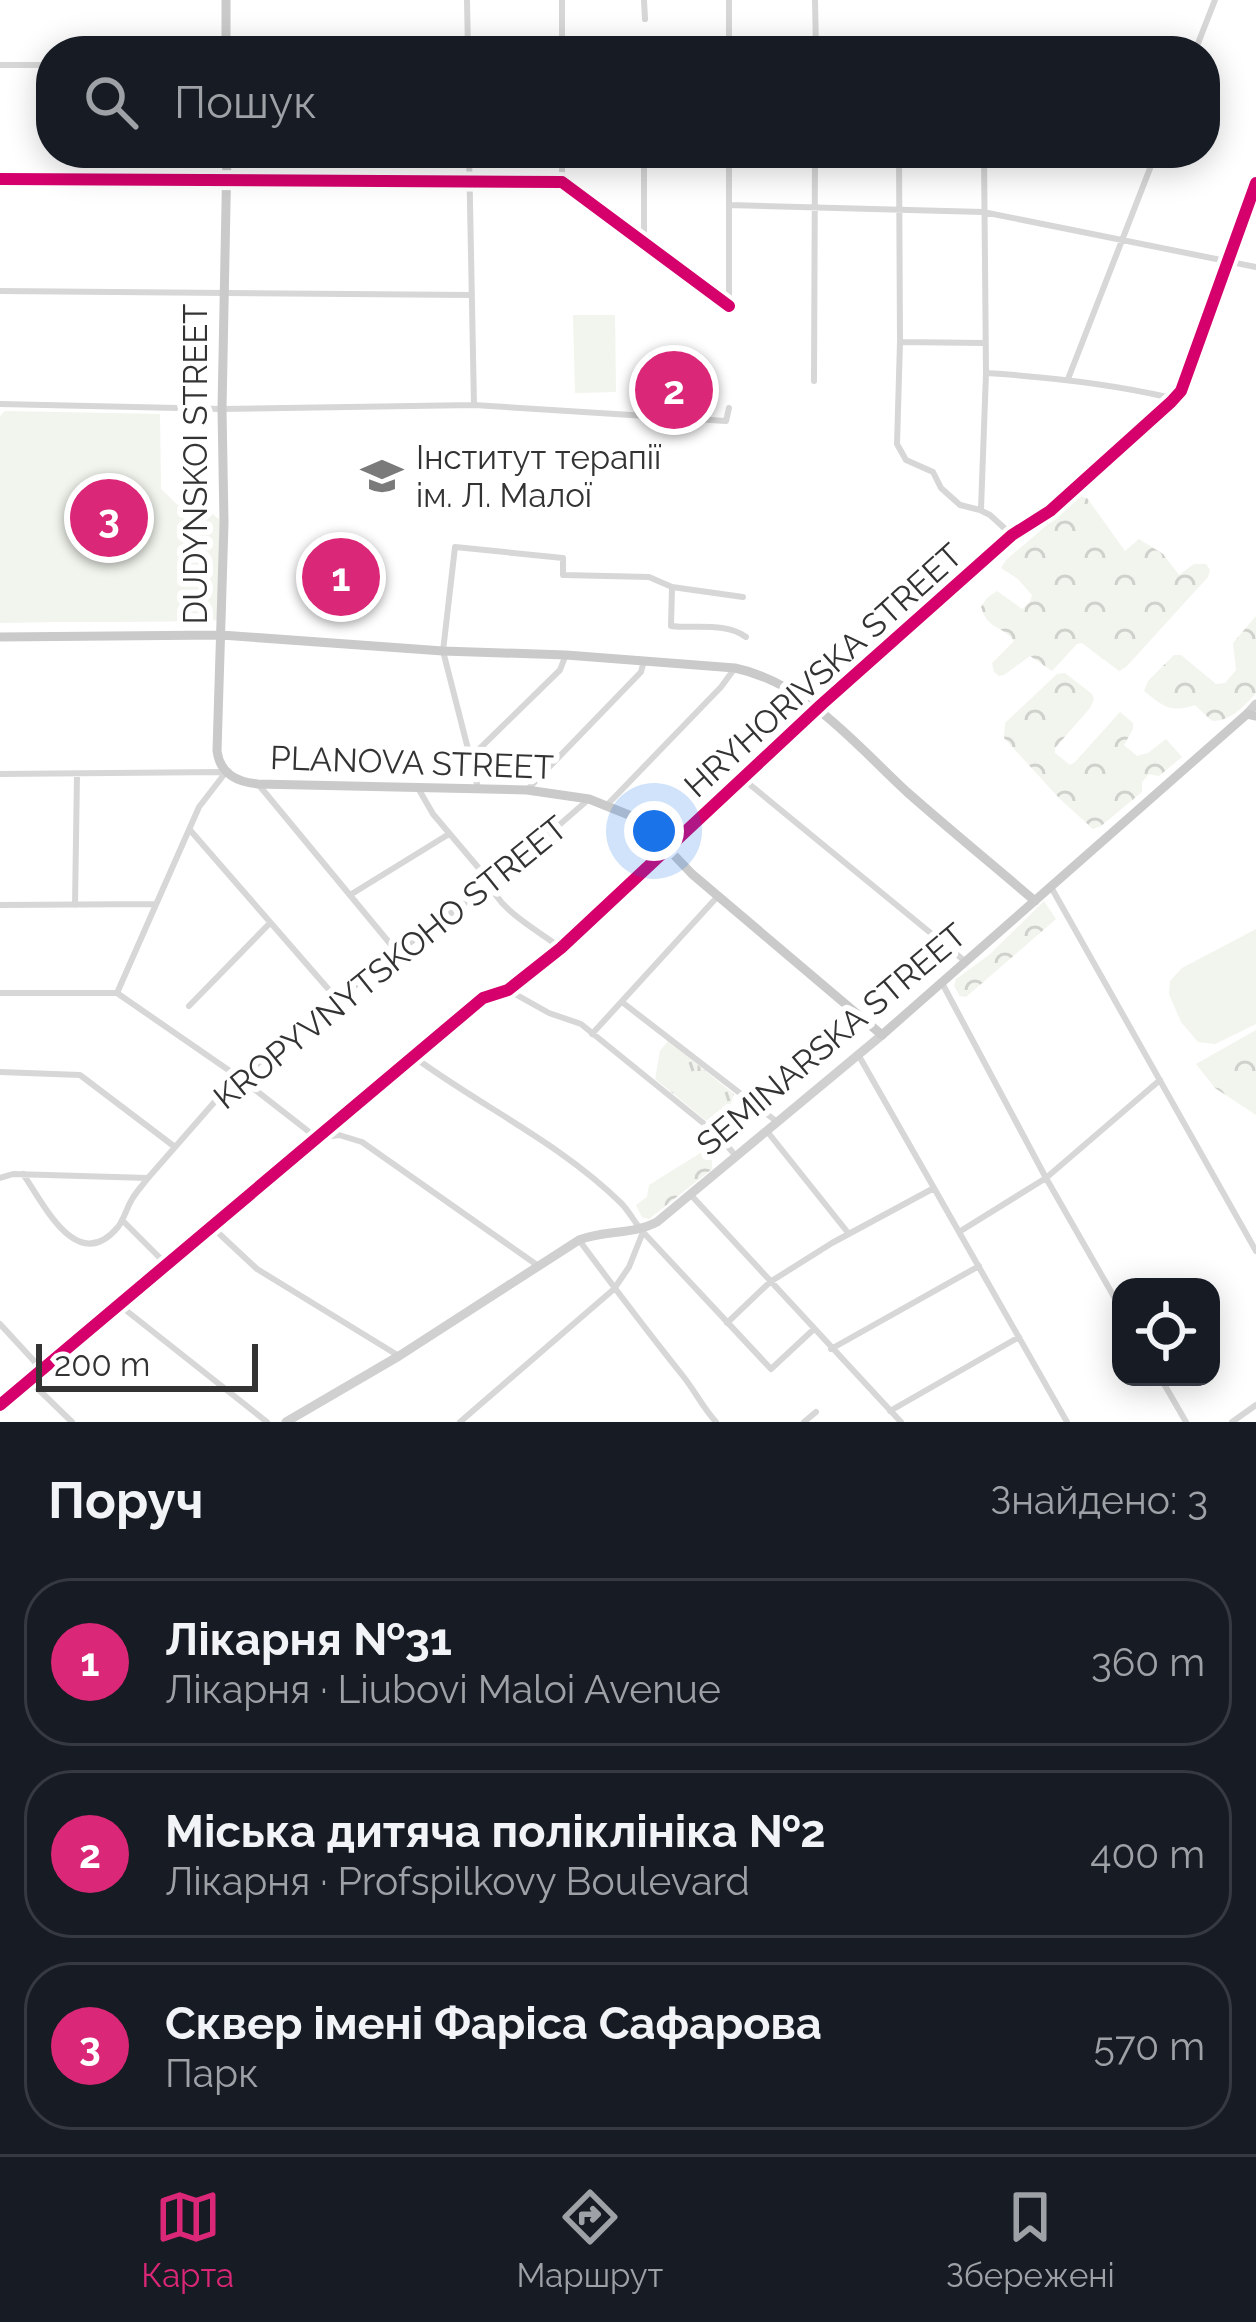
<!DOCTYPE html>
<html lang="uk">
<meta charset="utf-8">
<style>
body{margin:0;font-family:Raleway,sans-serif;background:#20242c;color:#f1f3f6}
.controls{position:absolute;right:36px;bottom:36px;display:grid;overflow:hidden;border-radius:24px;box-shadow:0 6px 30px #0003}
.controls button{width:108px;height:108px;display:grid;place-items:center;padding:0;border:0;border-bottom:3px solid #363941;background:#171b24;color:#f1f3f6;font:60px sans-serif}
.scale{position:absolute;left:36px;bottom:30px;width:222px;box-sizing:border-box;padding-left:12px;border:6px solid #333;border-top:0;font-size:33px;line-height:42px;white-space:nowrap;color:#333;-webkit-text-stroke:9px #fff;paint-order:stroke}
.you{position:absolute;left:654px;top:831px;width:42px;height:42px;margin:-30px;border:9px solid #fff;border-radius:50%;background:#1a73e8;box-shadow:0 0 0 18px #1a73e833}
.badge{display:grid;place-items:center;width:78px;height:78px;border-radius:50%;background:#db2777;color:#fff;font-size:39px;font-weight:700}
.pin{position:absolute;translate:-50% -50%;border:6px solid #fff;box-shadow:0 3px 12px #0006}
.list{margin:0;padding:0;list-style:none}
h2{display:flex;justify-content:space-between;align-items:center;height:156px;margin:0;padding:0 48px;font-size:51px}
h2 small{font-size:39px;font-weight:400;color:#9ea1a6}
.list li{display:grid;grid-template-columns:78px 1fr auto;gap:36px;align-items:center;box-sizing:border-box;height:168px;margin:0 24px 24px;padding:0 24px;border:3px solid #363941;border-radius:48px}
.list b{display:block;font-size:45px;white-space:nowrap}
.list p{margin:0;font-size:39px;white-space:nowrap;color:#9ea1a6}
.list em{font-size:39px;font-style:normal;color:#9ea1a6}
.icon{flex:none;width:66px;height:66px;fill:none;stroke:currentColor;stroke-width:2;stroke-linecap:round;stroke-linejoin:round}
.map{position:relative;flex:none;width:1256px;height:1422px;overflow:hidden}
.search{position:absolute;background:#171b24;box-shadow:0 6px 30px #0003;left:36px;right:36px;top:36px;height:132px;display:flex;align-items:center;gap:30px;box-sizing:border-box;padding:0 42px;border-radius:48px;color:#9ea1a6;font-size:45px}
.sheet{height:732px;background:#171b24}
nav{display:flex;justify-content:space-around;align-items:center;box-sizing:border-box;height:168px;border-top:3px solid #363941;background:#171b24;font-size:33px;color:#9ea1a6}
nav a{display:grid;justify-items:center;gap:6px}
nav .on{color:#db2777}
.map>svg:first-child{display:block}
</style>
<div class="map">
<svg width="1256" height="1422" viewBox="0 0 1256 1422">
<defs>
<pattern id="grass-tufts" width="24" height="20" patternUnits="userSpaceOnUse" patternTransform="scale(3)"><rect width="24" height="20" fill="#f1f5ed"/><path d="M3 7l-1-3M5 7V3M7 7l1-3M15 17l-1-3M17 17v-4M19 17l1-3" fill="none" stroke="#cfd2cc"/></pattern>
<pattern id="forest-crowns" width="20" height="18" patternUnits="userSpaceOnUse" patternTransform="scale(3)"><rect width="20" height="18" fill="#f1f5ed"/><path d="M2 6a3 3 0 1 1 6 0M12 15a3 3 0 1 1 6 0" fill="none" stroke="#cfd2cc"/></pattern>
</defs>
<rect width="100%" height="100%" fill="#fff"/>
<!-- grass -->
<path fill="url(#grass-tufts)" d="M 668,1041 L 734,1094 L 730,1106 L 714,1127 L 655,1079 L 660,1051 Z"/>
<!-- forest -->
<path fill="url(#forest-crowns)" d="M 1081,496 L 1087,498 L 1125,551 L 1139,539 L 1163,554 L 1179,575 L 1194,564 L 1206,564 L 1210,570 L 1208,577 L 1126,667 L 1119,671 L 1082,643 L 1077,644 L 1052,671 L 1030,656 L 1004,675 L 999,676 L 994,672 L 992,663 L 1014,641 C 1003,625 987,630 981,607 L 987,598 L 997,591 L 1022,609 L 1030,602 L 1032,595 L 1018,579 L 1001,568 L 1006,560 Z
M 1256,616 L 1256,693 C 1245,706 1229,722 1212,721 L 1195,705 C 1171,713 1164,707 1144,691 L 1148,681 L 1174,655 L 1181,655 L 1216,684 L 1225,683 L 1236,670 L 1233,643 Z
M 1065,673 L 1092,694 L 1094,699 L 1090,708 L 1055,748 L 1055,753 L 1070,765 L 1075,762 L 1120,712 L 1133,723 L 1133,729 L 1124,745 L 1137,756 L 1148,753 L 1166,739 L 1182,757 L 1159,776 L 1149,774 L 1142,782 L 1142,792 L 1101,826 L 1093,829 L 1060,799 L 1004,738 L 1005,723 L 1057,674 Z
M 1044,901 L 1056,919 L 966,997 L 960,996 L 954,986 L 956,979 L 989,955 Z
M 1256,1030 L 1256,1115 L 1215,1088 L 1196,1064 Z
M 702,1152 L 707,1152 L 712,1161 L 712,1169 L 649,1219 L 642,1217 L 636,1205 L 647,1197 L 649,1185 Z"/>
<!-- park -->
<path fill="#f1f5ed" d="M 573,315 L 615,315 L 616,392 L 575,393 Z
M 5,411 L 160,414 L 161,489 L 184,511 L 205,508 L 224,523 L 221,620 C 147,623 74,621 0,623 L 0,416 Z
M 1256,929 L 1256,1024 L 1215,1044 L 1198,1042 L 1181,1022 L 1169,994 L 1170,981 L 1182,968 Z"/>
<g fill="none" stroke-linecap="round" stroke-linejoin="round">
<!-- street -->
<path stroke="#d7d7d7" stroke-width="6" d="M 467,0 L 468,51
M 562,0 L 562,51
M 644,0 L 645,19
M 729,0 L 729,51
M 815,0 L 816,51
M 1195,51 L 1215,0
M 0,65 L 51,65
M 469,153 L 474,405
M 899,153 L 900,342 L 897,444 L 906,460 L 933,472 L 941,488 L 960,505 L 980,510 L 990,515 L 1012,535
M 0,179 L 562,182 L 729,306
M 562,182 L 562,153
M 729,205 L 983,212 L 1256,267
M 644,244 L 644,153
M 0,291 L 472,295
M 729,306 L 729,153
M 900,342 L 985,343
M 986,373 C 1048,377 1107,383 1167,397 L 1170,401
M 1068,379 L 1156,153
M 814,381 L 815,153
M 0,404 L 222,409 L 474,405 L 726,421 L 729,408
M 981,509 L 986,373 L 984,153
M 672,587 L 671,626 C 695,629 726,622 746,637
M 469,759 L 560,670 L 565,657
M 0,774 L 222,772
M 743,779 L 966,962
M 258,784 L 397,952
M 418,788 L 433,814 L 488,879 C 496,909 537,930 561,948
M 478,788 L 443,651 L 455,547 L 563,558 L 563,575 L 649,577 L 672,587 L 743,597
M 527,790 L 641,672 L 644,661
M 608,804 L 721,687 L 735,668
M 190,830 L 337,999
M 1051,887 L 1256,1251
M 350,895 L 449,834
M 0,905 L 156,904
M 75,905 L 77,774
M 942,983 L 1046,1178 L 1121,1309
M 508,990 L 549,1013 L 581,1024 L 718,1135 L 735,1155
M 0,993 L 117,993 L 240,1078 L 317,1138 L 339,1135 L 362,1142 L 537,1265
M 117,993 L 199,807 L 226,772
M 622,1002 L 776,1121
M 189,1006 L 270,923
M 592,1034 L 718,896
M 859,1056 L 1067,1422
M 414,1057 C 482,1107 560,1143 621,1203 C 629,1211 635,1223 643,1232 L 629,1267 L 614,1289 L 460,1422
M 0,1072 L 80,1075 L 175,1147
M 766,1130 L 849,1234
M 23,1174 C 44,1204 77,1276 118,1227 C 124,1219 126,1210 131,1201 C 135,1193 142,1186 148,1178
M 0,1178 L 13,1174 L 148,1178 L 225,1090 L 397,952 L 490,885 L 589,799
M 690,1194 L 901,1422
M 122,1220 L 166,1264
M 212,1227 L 257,1269 L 399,1356
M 643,1232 L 771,1369 L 814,1329
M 959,1232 L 1046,1178 L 1160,1080
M 579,1240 C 613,1286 647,1331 683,1376 C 695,1391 703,1408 716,1422
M 118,1304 L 267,1422
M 727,1323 L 770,1282 L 832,1243 L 934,1188
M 0,1324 L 35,1362 L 36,1387 L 72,1422
M 831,1349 L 979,1266
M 1160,1377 L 1186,1422
M 0,1405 L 483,998 L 508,990 L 561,948 L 822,704 L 1012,535 L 1050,511 L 1171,402 L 1181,391 L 1256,183
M 890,1411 L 1019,1337
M 804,1422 L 816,1412
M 1232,1422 L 1256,1405"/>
<!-- secondary -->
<path stroke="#d0d0d0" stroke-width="9" d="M 1247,714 L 1256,704
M 286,1422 L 399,1356 L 579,1240 C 604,1230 632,1235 657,1222 L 882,1035"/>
<!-- primary -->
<path stroke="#cacaca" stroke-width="9" d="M 226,0 L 226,51
M 227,153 L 222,409 L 224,523 L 217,751 C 220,774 237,782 258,784 L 527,790 L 589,799 L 629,815 L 651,831 L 692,874 L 882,1035 L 1247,714 L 1256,716
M 0,637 L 221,635 L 443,651 L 566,655 L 735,668 C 806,683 855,744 907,792 C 949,829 993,865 1035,901"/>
<!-- cycleway casing -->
<g stroke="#fff" stroke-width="20">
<path id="cycleway" d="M 0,179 L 562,182 L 729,306
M 0,1405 L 483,998 L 508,990 L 561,948 L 822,704 L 1012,535 L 1050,511 L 1171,402 L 1181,391 L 1256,183"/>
</g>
<!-- cycleway -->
<use href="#cycleway" stroke="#d6006c" stroke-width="12"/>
</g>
<!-- icons -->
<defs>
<g id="university-bare" transform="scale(3.24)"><path d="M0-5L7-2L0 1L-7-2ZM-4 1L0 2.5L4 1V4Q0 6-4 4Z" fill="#7a7a7a" stroke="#fff" stroke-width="2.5" paint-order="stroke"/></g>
</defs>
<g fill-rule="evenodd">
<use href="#university-bare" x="382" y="476"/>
</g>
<g text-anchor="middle" stroke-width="12" stroke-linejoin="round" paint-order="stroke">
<!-- poi labels -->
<g font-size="33" fill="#333" stroke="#fff" text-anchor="start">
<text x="416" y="469">Інститут терапії<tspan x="416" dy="38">ім. Л. Малої</tspan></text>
</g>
<!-- street labels -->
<g font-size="33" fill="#333" stroke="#fff">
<text transform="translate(195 464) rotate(-90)" y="12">DUDYNSKOI STREET</text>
<text transform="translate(823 670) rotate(-42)" y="12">HRYHORIVSKA STREET</text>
<text transform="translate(412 762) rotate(2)" y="12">PLANOVA STREET</text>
<text transform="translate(390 962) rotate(-39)" y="12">KROPYVNYTSKOHO STREET</text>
<text transform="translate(831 1039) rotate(-40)" y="12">SEMINARSKA STREET</text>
</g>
</g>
</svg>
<div class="controls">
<button><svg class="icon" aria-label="locate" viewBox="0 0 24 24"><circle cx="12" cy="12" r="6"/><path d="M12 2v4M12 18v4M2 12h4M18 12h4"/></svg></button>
</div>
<div class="scale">200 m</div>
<div class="you"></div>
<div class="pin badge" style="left:341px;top:577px">1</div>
<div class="pin badge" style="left:674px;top:390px">2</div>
<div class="pin badge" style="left:109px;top:518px">3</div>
<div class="search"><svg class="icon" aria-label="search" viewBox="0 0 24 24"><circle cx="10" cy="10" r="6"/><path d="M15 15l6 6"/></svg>Пошук</div>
</div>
<section class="sheet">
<h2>Поруч<small>Знайдено: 3</small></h2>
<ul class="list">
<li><span class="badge">1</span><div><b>Лікарня №31</b><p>Лікарня · Liubovi Maloi Avenue</p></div><em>360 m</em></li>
<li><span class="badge">2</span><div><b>Міська дитяча поліклініка №2</b><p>Лікарня · Profspilkovy Boulevard</p></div><em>400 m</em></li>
<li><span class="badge">3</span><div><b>Сквер імені Фаріса Сафарова</b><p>Парк</p></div><em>570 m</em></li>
</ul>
</section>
<nav>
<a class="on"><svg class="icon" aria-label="map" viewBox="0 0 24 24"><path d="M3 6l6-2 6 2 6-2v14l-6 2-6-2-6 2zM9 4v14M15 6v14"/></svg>Карта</a>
<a><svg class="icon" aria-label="directions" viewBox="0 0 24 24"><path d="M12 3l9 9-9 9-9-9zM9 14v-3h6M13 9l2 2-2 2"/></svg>Маршрут</a>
<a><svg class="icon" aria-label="saved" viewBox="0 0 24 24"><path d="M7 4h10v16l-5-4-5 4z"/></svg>Збережені</a>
</nav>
